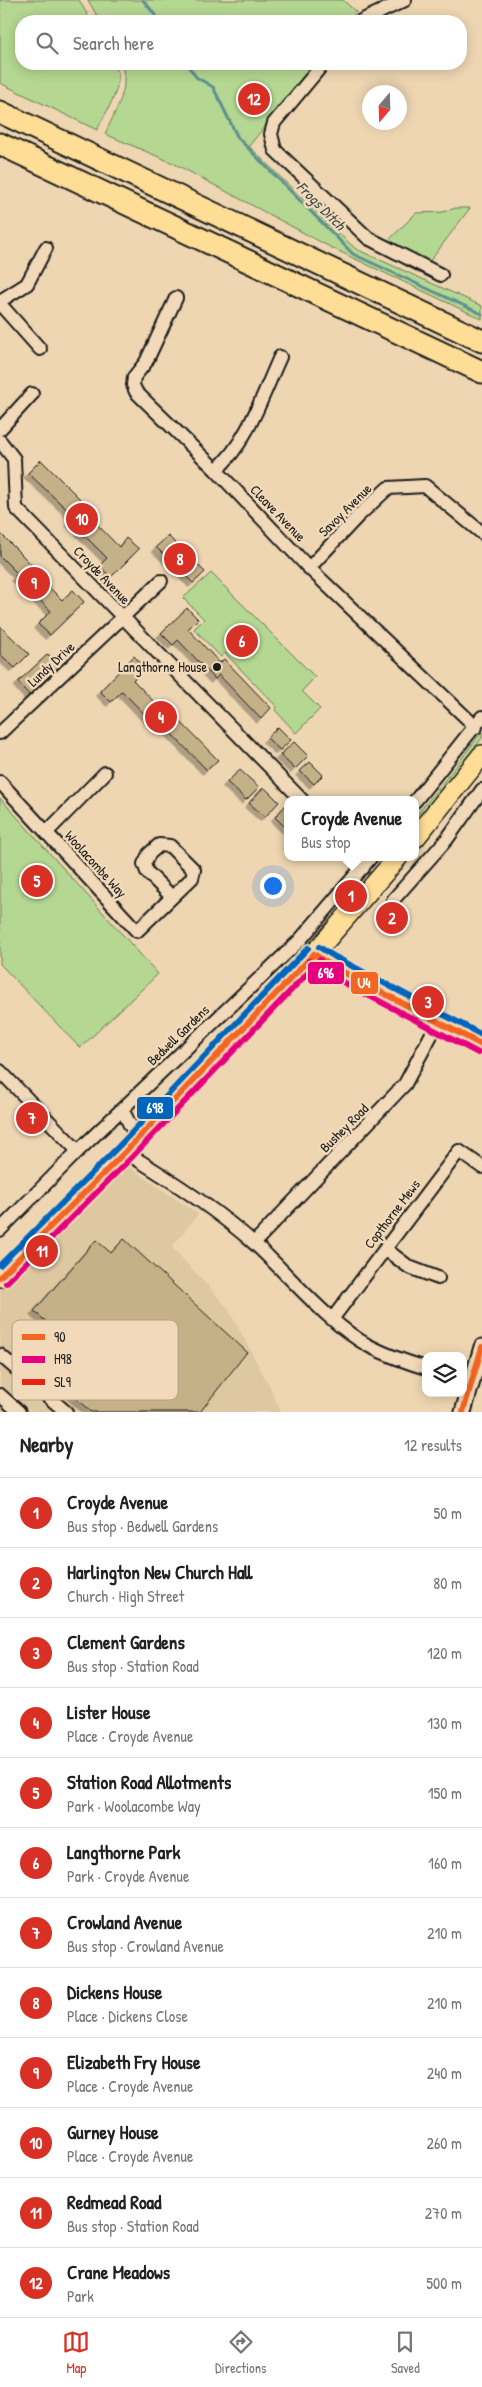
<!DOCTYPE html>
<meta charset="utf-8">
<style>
body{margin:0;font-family:"Patrick Hand",sans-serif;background:#f2f2f2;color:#222}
.controls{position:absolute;right:15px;bottom:15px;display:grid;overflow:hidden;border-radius:10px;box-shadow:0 2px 12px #0003}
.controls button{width:45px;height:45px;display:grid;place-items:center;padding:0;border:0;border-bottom:1px solid #e0e0e0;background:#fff;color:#222;font:25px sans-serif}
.compass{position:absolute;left:362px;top:85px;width:45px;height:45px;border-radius:50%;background:#fff;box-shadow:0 2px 12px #0003;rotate:199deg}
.you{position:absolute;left:272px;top:885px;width:18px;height:18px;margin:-12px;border:4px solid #fff;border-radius:50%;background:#1a73e8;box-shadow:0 0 0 8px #1a73e833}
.badge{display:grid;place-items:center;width:32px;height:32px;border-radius:50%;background:#d93025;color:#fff;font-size:16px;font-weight:700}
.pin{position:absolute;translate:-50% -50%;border:2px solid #fff;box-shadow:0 1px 5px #0006}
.popup{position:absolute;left:284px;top:796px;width:135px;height:65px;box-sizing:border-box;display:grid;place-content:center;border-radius:10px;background:#fff;filter:drop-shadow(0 1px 4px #0005);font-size:16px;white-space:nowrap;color:#767676}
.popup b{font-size:19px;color:#222}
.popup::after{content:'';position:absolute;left:50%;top:100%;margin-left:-10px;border:10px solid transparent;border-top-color:#fff}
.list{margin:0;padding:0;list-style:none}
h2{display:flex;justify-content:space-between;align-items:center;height:65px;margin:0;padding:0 20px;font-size:21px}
h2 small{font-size:16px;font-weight:400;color:#767676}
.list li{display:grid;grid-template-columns:32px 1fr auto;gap:15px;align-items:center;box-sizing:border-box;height:70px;padding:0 20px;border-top:1px solid #e0e0e0}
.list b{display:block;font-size:19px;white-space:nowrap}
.list p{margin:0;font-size:16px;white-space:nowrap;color:#767676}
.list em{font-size:16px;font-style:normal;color:#767676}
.icon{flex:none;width:28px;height:28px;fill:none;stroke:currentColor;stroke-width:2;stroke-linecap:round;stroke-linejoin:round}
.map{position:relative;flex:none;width:482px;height:1412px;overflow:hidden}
.search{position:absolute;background:#fff;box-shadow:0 2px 12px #0003;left:15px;right:15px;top:15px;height:55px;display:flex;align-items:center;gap:12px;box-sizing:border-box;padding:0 18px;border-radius:20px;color:#767676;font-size:19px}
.sheet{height:905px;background:#fff}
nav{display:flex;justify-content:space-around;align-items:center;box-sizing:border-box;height:70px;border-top:1px solid #e0e0e0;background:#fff;font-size:14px;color:#767676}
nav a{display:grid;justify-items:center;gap:2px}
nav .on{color:#d93025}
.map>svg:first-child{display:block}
</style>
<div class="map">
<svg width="482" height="1412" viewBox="0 0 482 1412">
<defs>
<filter id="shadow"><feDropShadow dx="-4.5" dy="4.5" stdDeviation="0" flood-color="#0004"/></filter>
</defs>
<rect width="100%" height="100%" fill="#eed6b2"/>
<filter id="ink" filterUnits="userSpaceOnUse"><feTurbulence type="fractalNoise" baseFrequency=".02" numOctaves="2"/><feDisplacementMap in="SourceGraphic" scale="10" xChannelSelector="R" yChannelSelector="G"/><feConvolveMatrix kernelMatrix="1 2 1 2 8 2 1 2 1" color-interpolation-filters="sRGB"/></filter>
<g filter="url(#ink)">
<!-- built -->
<path fill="#dec8a2" d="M 124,1163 L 198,1214 L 172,1247 L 227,1307 L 269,1385 L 281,1412 L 0,1412 L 0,1286 Z"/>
<!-- green -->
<path fill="#b4d791" stroke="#687a56" d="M 0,0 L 79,0 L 91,21 L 21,21 L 21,64 L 115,64 C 126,84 106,111 97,130 L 0,83 Z
M 88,0 L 343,0 L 356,12 L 349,21 L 100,21 Z
M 121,64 L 315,64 L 249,146 L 330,226 L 356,249 L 482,306 L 482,319 L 330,247 L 173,163 L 105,134 C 115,111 131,88 121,64 Z
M 456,208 L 470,208 L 427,265 L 386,243 L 416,213 L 443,212 Z
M 211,573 L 315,677 L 302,691 L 320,709 L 296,733 L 275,710 L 277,707 L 225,653 L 221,657 L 194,629 L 204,619 L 183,598 Z
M 482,731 L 482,738 L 445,787 L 415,824 L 415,817 L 457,765 Z
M 0,798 L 158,974 L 80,1048 L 0,964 Z"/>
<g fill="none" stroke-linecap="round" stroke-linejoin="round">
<!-- stream -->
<path stroke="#5e8f92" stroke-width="3" d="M 143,0 L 160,21
M 187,64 L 196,77 L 213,87 L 238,138 L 353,254 L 482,314"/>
</g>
<!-- building -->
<path fill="#c5b187" stroke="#1c1c1c" filter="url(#shadow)" d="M 41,460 L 92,511 L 88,515 L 119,547 L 126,538 L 139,549 L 111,577 L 99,566 L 107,558 L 70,521 L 74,516 L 28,473 Z
M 0,533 L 33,566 L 31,569 L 62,600 L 73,590 L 84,602 L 50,635 L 38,624 L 51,611 L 15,576 L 18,574 L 0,556 Z
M 168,536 L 205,572 L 193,583 L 156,547 Z
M 187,608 L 198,619 L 188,629 L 220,663 L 224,659 L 271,708 L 261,719 L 219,675 L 215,679 L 178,640 L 173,645 L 161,633 Z
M 0,626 L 29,654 L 15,668 L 0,654 Z
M 48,654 L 59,667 L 29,695 L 18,682 Z
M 134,656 L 145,668 L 133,680 L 163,711 L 167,708 L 218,760 L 207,770 L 160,722 L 156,726 L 122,691 L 111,702 L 100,691 Z
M 278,727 L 291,740 L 280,750 L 267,738 Z
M 294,742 L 308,756 L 295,769 L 280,755 Z
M 310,762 L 323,775 L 314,784 L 300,771 Z
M 240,770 L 259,787 L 246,800 L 227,782 Z
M 264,787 L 279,802 L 265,817 L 249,803 Z
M 286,805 L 287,806 L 287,829 L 275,817 Z
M 124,1239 L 247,1352 L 200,1412 L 91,1412 L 26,1354 L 50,1325 L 34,1311 L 96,1240 L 111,1253 Z"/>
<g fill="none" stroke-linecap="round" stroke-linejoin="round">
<!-- minor casing -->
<g stroke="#1c1c1c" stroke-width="16">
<path id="minor" d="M 361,21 L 405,0
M 323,64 L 274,123 L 271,134 L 275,150 L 368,238 L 441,275
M 176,298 L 146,362 L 134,377 L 133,385 L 136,392 L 216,470 L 309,568 L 476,727
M 0,301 L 27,284 L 46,248
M 0,304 L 40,349
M 0,429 L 32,394
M 0,441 L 14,459 L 16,508 L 302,800
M 216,470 C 247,444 263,394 280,357
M 309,568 L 358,516 L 388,488 L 425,486 L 482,533
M 0,733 L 161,581
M 0,782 L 137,931 L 192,878 L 194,870 L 170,846 L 159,845 L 149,854 L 144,864 L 147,872 L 172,897
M 415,801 L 482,717
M 47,832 L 105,773
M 353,857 L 363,868
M 393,900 L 447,839 L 482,790
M 0,1071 L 78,1151
M 122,1109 L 137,1139
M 125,1152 C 168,1178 218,1211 255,1244 C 289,1275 330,1325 369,1346 C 387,1355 406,1362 426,1368
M 0,1230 L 78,1151 L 300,940 L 371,857
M 254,1243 L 405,1084 L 438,1022
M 385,1249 L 409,1267 L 438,1278
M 333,1318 L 459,1151 L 482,1167
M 0,1355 L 66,1412
M 0,1395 L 19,1412"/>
</g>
<!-- tertiary casing -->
<g stroke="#1c1c1c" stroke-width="19">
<path id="tertiary" d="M 314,954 L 330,965 L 482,1045
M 463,1412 L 482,1347"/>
</g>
<!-- primary casing -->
<g stroke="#1c1c1c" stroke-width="22">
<path id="primary" d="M 415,838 L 482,755
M 0,1277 L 125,1152 L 314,954 L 398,857"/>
</g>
<!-- motorway casing -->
<g stroke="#1c1c1c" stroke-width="25">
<path id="motorway" d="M 0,112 L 482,341
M 0,144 L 482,372"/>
</g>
<!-- minor -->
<use href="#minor" stroke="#f1d9b9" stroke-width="12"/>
<!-- tertiary -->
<use href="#tertiary" stroke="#f1d9b9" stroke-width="15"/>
<!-- primary -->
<use href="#primary" stroke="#fedd96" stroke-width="19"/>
<!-- motorway -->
<use href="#motorway" stroke="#fedd96" stroke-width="21"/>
<!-- bus-1 casing -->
<g stroke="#f1d9b9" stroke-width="10">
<path id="bus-1" d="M 314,954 L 330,965 L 482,1045
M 0,1277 L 125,1152 L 314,954
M 463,1412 L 482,1347"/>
</g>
<!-- bus-2 casing -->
<g stroke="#f1d9b9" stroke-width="10">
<path id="bus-2" d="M 309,961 L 326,973 L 478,1053
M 6,1283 L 131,1158 L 320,960"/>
</g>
<!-- bus-3 casing -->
<g stroke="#f1d9b9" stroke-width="10">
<path id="bus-3" d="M 319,947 L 335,957 L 482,1035
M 0,1265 L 119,1146 L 308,948"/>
</g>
<!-- bus-1 -->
<use href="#bus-1" stroke="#f26522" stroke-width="6"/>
<!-- bus-2 -->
<use href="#bus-2" stroke="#e5007d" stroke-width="6"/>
<!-- bus-3 -->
<use href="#bus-3" stroke="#0065bd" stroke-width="6"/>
</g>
</g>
<!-- markers -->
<circle fill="#1c1c1c" stroke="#f1d9b9" stroke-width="2" cx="217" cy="667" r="5"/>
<g text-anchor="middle" stroke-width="5" stroke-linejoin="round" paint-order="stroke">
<!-- street labels -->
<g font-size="14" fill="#1c1c1c" stroke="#f1d9b9">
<text transform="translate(345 510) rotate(-45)" y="5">Savoy Avenue</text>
<text transform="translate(278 513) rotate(46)" y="5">Cleave Avenue</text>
<text transform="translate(102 575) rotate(46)" y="5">Croyde Avenue</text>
<text transform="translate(51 664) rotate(-43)" y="5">Lundy Drive</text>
<text transform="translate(96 864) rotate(48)" y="5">Woolacombe Way</text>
<text transform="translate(178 1035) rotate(-44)" y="5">Bedwell Gardens</text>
<text transform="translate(344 1128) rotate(-45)" y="5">Bushey Road</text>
<text transform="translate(392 1214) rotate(-53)" y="5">Copthorne Mews</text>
</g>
<!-- poi labels -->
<g font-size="14" fill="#1c1c1c" stroke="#f1d9b9" text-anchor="end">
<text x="207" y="672">Langthorne House</text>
</g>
<!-- water labels -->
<g font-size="15" font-style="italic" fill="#384c4d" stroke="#f1d9b9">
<text transform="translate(321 206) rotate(45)" y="5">Frogs Ditch</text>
</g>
</g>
<!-- legend -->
<rect x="12" y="1320" width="166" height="80" rx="8" fill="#f1d9b9" stroke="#b1a08a" stroke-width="1"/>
<rect x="22" y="1334" width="23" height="6" fill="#f26522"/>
<rect x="22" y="1356" width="23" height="7" fill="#e5007d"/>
<rect x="22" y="1379" width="23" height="6" fill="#e42313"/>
<g font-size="14" fill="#1c1c1c">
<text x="54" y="1342">90</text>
<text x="54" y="1364">H98</text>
<text x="54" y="1387">SL9</text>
</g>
<g stroke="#f1d9b9" stroke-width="2">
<rect x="307" y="961" width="38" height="24" rx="5" fill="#e5007d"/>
<rect x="350" y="971" width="29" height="24" rx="5" fill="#f26522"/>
<rect x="136" y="1096" width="38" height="24" rx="5" fill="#0065bd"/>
</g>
<g font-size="14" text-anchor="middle" font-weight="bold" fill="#fff">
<text x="326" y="978">696</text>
<text x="364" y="988">U4</text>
<text x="155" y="1113">698</text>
</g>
</svg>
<div class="controls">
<button><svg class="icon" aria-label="layers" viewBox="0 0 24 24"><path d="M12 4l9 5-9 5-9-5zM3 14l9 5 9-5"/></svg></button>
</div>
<svg class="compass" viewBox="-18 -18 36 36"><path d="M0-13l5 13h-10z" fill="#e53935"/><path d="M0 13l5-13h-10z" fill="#767676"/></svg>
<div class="you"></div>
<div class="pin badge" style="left:351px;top:896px">1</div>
<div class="popup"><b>Croyde Avenue</b>Bus stop</div>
<div class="pin badge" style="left:392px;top:918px">2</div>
<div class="pin badge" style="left:428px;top:1002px">3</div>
<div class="pin badge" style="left:161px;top:717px">4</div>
<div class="pin badge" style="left:37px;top:881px">5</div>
<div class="pin badge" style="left:242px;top:641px">6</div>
<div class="pin badge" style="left:32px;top:1118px">7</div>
<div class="pin badge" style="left:180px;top:559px">8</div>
<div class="pin badge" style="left:34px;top:583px">9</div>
<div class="pin badge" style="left:82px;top:519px">10</div>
<div class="pin badge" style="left:42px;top:1251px">11</div>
<div class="pin badge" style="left:254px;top:99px">12</div>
<div class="search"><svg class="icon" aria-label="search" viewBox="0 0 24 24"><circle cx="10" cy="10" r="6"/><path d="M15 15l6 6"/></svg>Search here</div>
</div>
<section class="sheet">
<h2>Nearby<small>12 results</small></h2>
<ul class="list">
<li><span class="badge">1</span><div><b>Croyde Avenue</b><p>Bus stop · Bedwell Gardens</p></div><em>50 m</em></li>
<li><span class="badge">2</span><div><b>Harlington New Church Hall</b><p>Church · High Street</p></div><em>80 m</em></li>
<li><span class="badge">3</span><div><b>Clement Gardens</b><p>Bus stop · Station Road</p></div><em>120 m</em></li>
<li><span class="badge">4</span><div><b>Lister House</b><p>Place · Croyde Avenue</p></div><em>130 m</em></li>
<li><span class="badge">5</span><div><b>Station Road Allotments</b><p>Park · Woolacombe Way</p></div><em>150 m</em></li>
<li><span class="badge">6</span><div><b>Langthorne Park</b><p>Park · Croyde Avenue</p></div><em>160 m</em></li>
<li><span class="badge">7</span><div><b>Crowland Avenue</b><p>Bus stop · Crowland Avenue</p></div><em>210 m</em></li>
<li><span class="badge">8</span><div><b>Dickens House</b><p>Place · Dickens Close</p></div><em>210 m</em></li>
<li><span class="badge">9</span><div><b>Elizabeth Fry House</b><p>Place · Croyde Avenue</p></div><em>240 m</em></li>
<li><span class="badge">10</span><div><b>Gurney House</b><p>Place · Croyde Avenue</p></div><em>260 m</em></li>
<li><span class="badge">11</span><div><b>Redmead Road</b><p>Bus stop · Station Road</p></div><em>270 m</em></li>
<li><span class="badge">12</span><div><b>Crane Meadows</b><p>Park</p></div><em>500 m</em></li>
</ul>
</section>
<nav>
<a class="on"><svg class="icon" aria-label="map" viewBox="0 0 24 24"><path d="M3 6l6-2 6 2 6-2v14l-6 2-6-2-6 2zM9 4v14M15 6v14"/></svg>Map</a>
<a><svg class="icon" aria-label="directions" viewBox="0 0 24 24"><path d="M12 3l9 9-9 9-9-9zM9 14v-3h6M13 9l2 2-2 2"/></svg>Directions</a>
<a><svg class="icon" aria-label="saved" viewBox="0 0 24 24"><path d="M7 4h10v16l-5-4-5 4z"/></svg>Saved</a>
</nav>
